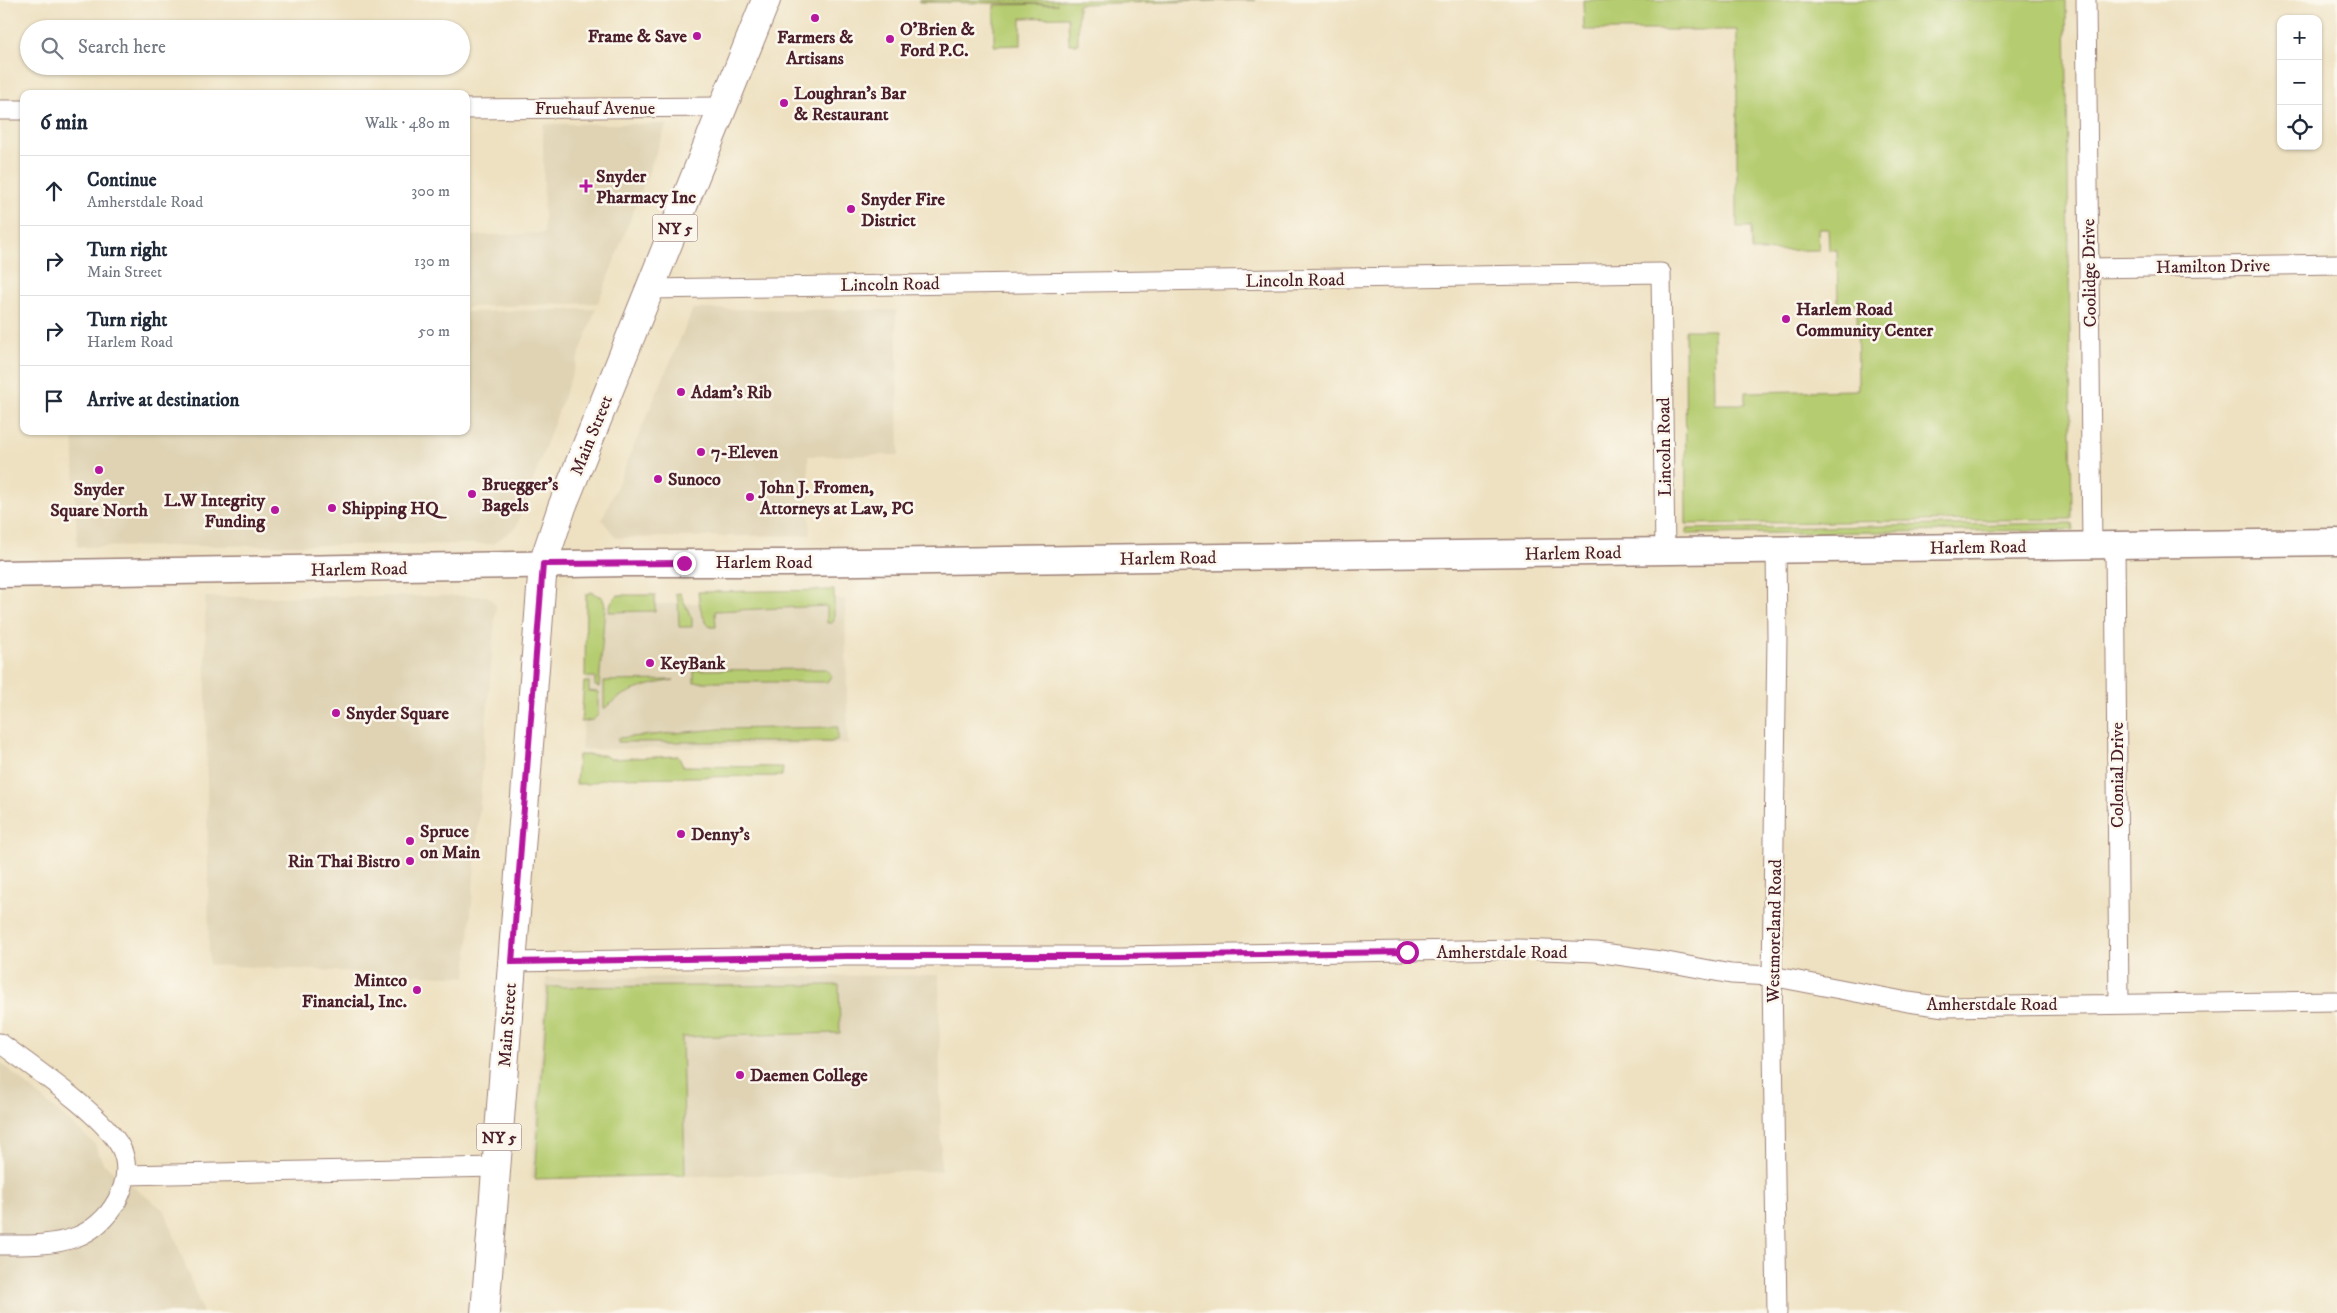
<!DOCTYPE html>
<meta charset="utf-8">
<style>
body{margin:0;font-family:"IM FELL DW Pica",serif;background:#f6f6f7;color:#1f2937}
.controls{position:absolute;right:15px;top:15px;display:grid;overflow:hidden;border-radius:10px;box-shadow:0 1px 4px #0004}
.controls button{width:45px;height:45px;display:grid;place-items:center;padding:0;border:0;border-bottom:1px solid #e0e1e3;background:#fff;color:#1f2937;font:25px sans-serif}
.stop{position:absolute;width:15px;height:15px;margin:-11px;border:4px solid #b5179e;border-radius:50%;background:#fff}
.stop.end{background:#b5179e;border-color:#fff;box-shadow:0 1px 5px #0008}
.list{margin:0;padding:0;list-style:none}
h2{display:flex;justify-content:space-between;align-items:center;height:65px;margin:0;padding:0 20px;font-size:21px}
h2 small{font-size:16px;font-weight:400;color:#747a83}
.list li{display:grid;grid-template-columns:32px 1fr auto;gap:15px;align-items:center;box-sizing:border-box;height:70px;padding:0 20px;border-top:1px solid #e0e1e3}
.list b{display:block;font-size:19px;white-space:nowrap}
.list p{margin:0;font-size:16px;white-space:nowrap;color:#747a83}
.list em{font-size:16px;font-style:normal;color:#747a83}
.icon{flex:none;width:28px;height:28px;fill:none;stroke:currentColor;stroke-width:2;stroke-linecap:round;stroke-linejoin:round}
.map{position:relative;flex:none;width:2337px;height:1313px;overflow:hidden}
.search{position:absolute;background:#fff;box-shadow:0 1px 4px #0004;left:20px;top:20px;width:450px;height:55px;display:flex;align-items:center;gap:12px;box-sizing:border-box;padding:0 18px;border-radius:28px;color:#747a83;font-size:19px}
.panel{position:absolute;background:#fff;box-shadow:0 1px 4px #0004;left:20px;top:90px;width:450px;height:345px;border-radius:10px}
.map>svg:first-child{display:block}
</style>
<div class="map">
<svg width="2337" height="1313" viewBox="0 0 2337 1313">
<rect width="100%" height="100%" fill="#fbf7ec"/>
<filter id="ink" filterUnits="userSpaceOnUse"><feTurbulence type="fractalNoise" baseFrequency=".02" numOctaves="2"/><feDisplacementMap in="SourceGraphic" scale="10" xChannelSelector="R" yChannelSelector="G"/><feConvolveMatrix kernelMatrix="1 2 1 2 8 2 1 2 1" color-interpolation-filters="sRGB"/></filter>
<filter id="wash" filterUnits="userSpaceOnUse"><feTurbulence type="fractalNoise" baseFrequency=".0096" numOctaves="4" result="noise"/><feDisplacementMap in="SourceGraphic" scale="20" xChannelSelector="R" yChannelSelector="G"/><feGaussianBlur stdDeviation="1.12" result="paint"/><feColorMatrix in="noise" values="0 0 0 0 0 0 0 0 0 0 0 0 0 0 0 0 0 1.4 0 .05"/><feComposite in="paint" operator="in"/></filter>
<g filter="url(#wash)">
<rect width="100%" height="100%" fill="#eee1c1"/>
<!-- built -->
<path fill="#dfd3b4" d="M 543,124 L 667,124 L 598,303 L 466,307 L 466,236 L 544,233 Z
M 596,309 L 516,527 L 493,544 L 77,547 L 73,431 L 466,431 L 466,312 Z
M 693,309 L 896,310 L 899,455 L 808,456 L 810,535 L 616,538 L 602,520 Z
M 488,596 L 496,605 L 466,977 L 209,965 L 205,597 Z
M 845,599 L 848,744 L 581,750 L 593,606 Z
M 939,975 L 941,1171 L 531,1179 L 546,978 Z
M 0,1062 L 95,1144 L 103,1163 L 165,1211 L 203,1313 L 0,1313 Z"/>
<!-- green -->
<path fill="#b5cc70" stroke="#80764e" d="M 919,0 L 1255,0 L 1078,4 L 1078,44 L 1069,44 L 1068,17 L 1021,18 L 1021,45 L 994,46 L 994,5 L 1058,4 L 919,2 Z
M 1583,0 L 2066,0 L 2072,519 L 1686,524 L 1685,330 L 1714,330 L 1715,404 L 1745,404 L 1745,392 L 1858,390 L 1857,304 L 1838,304 L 1837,250 L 1829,250 L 1828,229 L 1818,229 L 1819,250 L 1752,251 L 1751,227 L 1737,227 L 1737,30 L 1584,30 Z
M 2072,523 L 2073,530 L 1686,534 L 1686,529 Z
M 834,590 L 834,621 L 832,623 L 827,623 L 827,606 L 715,611 L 716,627 L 711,627 C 700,617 700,605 698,592 Z
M 591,592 L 602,597 L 605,604 L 599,687 L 595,686 L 595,677 L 585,677 L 586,595 Z
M 680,593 L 692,619 L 692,627 L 679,627 L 678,600 L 675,594 Z
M 618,595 L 655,595 L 655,611 L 609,612 L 611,602 Z
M 825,669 L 832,675 L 827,682 L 694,682 L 694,670 Z
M 674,680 C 647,685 624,690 604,709 L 604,681 Z
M 584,682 L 589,682 L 589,691 L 598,692 L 598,715 L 593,720 L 581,722 Z
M 838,727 L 838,739 L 831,742 L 618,742 L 618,738 L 720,729 Z
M 578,755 L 604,755 L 610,759 L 678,756 L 683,766 L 783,767 L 782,776 L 609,778 L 588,784 L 576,784 Z
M 839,985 L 840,1033 L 682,1037 L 685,1175 L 535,1179 L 548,987 Z"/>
</g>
<g filter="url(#ink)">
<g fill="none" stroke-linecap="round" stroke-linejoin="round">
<!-- minor casing -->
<g stroke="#9c8076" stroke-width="21">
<path id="minor" d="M 2086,0 L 2092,546
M 466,109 L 723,107
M 0,110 L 24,110
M 2089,268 L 2337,264
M 651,289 L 1661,273 L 1665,552
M 2115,545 L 2119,1004
M 1776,549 L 1777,636 L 1772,976 L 1777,1313
M 512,962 L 847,956 L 1120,956 L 1518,949 L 1596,952 L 1667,962 L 1731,974 L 1772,976 L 1908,1002 L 1945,1007 L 2337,1001
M 0,1043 C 31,1066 104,1115 121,1148 C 137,1182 109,1225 76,1237 C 52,1246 25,1245 0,1245
M 126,1175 L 496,1167"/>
</g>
<!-- secondary casing -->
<g stroke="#9c8076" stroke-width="29">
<path id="secondary" d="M 0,574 L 625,563 L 786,563 L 2337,542"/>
</g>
<!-- primary casing -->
<g stroke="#9c8076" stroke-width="30">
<path id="primary" d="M 485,1313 L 543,564 L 562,507 L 766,0"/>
</g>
<!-- minor -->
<use href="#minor" stroke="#fff" stroke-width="19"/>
<!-- secondary -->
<use href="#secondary" stroke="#fff" stroke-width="26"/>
<!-- primary -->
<use href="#primary" stroke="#fff" stroke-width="28"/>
</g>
</g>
<g fill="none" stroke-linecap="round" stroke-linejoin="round" filter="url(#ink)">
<!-- route -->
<path stroke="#b5179e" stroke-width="6" d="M 684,563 L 543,564 L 512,962 L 847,956 L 1120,956 L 1407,952"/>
</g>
<!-- markers -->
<g fill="#b5179e" stroke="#fbf7ec" stroke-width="2">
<circle cx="815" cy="18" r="5"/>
<circle cx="697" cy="36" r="5"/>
<circle cx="890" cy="39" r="5"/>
<circle cx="784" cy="103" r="5"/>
<path d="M583.5 178.5h5v5h5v5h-5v5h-5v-5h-5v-5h5z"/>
<circle cx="851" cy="209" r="5"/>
<circle cx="1786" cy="319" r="5"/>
<circle cx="681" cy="392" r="5"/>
<circle cx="701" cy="452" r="5"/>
<circle cx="99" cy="470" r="5"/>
<circle cx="658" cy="479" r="5"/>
<circle cx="472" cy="494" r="5"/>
<circle cx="750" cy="497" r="5"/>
<circle cx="332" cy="508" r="5"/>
<circle cx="275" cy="510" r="5"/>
<circle cx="650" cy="663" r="5"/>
<circle cx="336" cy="713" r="5"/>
<circle cx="681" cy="834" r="5"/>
<circle cx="410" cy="841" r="5"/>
<circle cx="410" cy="861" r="5"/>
<circle cx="417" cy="990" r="5"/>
<circle cx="740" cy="1075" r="5"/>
</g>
<g text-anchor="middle" stroke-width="5" stroke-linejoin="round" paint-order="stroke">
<!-- shield labels -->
<g fill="#fbf7ec" stroke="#7f6065" stroke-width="1">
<rect x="652.5" y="214.5" width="45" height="27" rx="4"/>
<rect x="476.5" y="1123.5" width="45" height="27" rx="4"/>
</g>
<g font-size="16" font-weight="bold" fill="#4a1f2b">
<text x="675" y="234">NY 5</text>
<text x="499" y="1143">NY 5</text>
</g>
<!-- poi labels -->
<g font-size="18" font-weight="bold" fill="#4a1f2b" stroke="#fbf7ec" text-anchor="start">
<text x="900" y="35">O'Brien &amp;<tspan x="900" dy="21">Ford P.C.</tspan></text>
<text x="687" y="42" text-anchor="end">Frame &amp; Save</text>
<text x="815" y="43" text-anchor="middle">Farmers &amp;<tspan x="815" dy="21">Artisans</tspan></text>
<text x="794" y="99">Loughran's Bar<tspan x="794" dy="21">&amp; Restaurant</tspan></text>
<text x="596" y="182">Snyder<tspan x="596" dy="21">Pharmacy Inc</tspan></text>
<text x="861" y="205">Snyder Fire<tspan x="861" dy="21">District</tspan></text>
<text x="1796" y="315">Harlem Road<tspan x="1796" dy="21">Community Center</tspan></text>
<text x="691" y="398">Adam's Rib</text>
<text x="711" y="458">7-Eleven</text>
<text x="668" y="485">Sunoco</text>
<text x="482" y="490">Bruegger's<tspan x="482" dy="21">Bagels</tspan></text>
<text x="760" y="493">John J. Fromen,<tspan x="760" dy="21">Attorneys at Law, PC</tspan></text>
<text x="99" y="495" text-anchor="middle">Snyder<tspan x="99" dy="21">Square North</tspan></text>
<text x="265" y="506" text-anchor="end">L.W Integrity<tspan x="265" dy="21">Funding</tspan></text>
<text x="342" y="514">Shipping HQ</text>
<text x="660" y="669">KeyBank</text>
<text x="346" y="719">Snyder Square</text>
<text x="420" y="837">Spruce<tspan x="420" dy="21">on Main</tspan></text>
<text x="691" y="840">Denny's</text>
<text x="400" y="867" text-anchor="end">Rin Thai Bistro</text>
<text x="407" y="986" text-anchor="end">Mintco<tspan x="407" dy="21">Financial, Inc.</tspan></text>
<text x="750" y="1081">Daemen College</text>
</g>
<!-- street labels -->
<g font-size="18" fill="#4a1f2b" stroke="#fbf7ec">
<text x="595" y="114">Fruehauf Avenue</text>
<text transform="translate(2213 266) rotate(-1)" y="6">Hamilton Drive</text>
<text transform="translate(2089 273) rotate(-91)" y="6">Coolidge Drive</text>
<text transform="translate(1295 280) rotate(-1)" y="6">Lincoln Road</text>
<text transform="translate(890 284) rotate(-1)" y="6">Lincoln Road</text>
<text transform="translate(591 435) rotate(-68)" y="6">Main Street</text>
<text transform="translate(1664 447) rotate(-91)" y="6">Lincoln Road</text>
<text transform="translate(1978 547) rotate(-1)" y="6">Harlem Road</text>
<text transform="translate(1573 553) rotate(-1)" y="6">Harlem Road</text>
<text transform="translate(1168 558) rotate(-1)" y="6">Harlem Road</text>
<text x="764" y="568">Harlem Road</text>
<text transform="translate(359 569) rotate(-1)" y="6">Harlem Road</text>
<text transform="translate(2117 775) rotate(-90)" y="6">Colonial Drive</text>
<text transform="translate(1774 931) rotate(-89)" y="6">Westmoreland Road</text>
<text x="1502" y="958">Amherstdale Road</text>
<text x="1992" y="1010">Amherstdale Road</text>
<text transform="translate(507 1025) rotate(-86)" y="6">Main Street</text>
</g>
</g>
</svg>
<div class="controls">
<button>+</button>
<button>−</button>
<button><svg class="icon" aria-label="locate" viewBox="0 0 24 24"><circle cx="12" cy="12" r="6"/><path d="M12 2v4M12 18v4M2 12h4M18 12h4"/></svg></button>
</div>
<div class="stop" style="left:1407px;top:952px"></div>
<div class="stop end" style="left:684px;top:563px"></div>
<div class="search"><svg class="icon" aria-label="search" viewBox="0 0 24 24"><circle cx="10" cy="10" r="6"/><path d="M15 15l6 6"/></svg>Search here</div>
<section class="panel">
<h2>6 min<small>Walk · 480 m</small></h2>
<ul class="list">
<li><svg class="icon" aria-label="ahead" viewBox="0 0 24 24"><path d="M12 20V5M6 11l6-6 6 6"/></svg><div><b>Continue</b><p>Amherstdale Road</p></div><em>300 m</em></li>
<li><svg class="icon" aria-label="right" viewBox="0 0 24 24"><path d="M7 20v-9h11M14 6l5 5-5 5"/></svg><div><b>Turn right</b><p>Main Street</p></div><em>130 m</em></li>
<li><svg class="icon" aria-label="right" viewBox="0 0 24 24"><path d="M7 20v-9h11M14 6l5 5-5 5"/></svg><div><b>Turn right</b><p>Harlem Road</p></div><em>50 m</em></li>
<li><svg class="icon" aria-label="arrive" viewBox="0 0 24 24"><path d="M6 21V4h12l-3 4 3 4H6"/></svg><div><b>Arrive at destination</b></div></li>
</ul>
</section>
</div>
